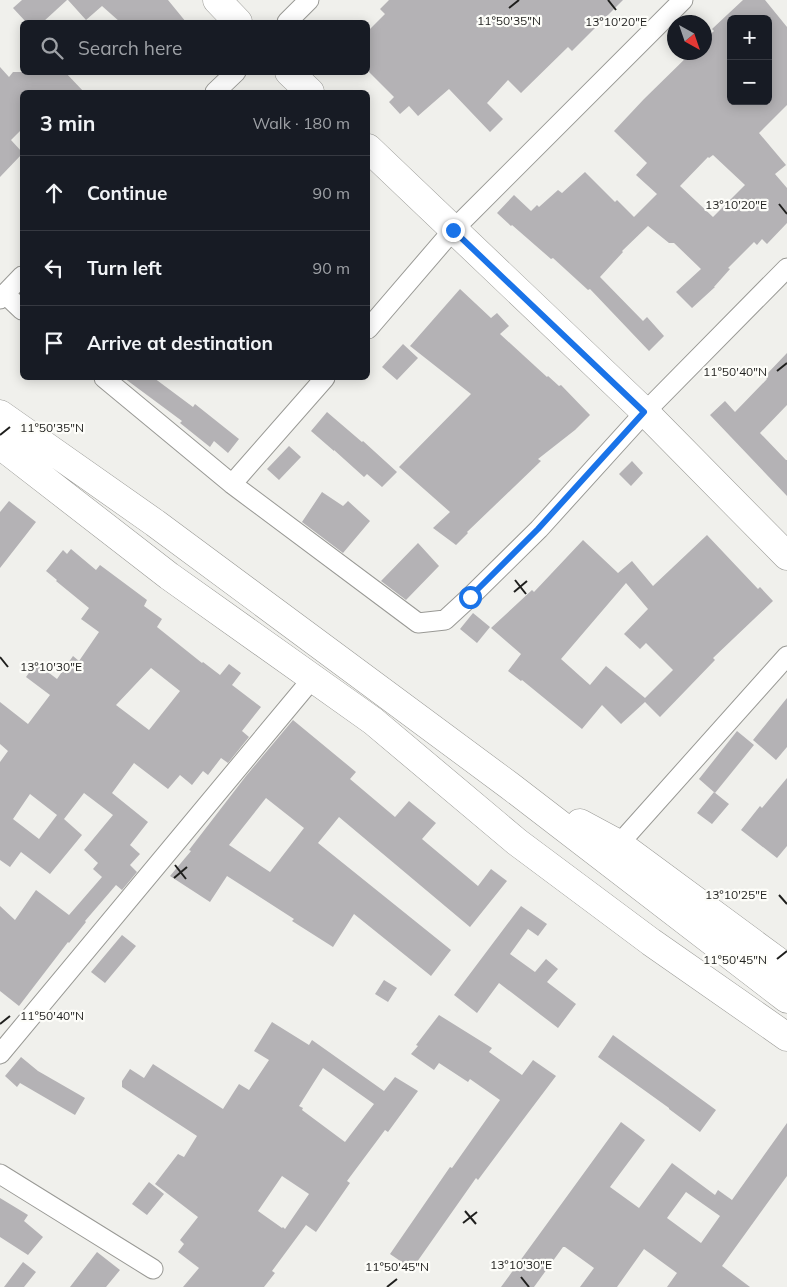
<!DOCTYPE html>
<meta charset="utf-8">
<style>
body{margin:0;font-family:Mulish,sans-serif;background:#20242c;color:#f1f3f6}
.controls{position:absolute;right:15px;top:15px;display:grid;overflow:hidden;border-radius:8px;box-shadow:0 2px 12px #0003}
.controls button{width:45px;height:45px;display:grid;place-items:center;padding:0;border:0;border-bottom:1px solid #363941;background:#171b24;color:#f1f3f6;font:25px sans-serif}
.compass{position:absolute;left:667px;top:15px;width:45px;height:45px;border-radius:50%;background:#171b24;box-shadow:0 2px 12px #0003;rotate:140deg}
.stop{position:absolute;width:15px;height:15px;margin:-11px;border:4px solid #1a73e8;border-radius:50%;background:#fff}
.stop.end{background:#1a73e8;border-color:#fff;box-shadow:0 1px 5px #0008}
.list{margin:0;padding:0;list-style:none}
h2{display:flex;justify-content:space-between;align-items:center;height:65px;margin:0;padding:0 20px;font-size:21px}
h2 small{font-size:16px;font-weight:400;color:#9ea1a6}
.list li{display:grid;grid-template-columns:32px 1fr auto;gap:15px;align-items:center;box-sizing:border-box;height:75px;padding:0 20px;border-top:1px solid #363941}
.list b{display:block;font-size:19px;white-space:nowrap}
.list em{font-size:16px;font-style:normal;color:#9ea1a6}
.icon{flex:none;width:28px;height:28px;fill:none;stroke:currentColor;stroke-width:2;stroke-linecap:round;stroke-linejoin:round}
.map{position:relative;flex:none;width:787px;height:1287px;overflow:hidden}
.search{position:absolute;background:#171b24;box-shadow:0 2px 12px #0003;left:20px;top:20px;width:350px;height:55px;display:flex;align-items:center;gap:12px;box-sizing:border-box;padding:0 18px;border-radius:8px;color:#9ea1a6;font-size:19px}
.panel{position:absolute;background:#171b24;box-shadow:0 2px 12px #0003;left:20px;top:90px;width:350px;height:290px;border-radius:8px}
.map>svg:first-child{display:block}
</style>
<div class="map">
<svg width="787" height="1287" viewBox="0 0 787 1287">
<rect width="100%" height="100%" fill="#f0f0ec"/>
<!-- building -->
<path fill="#b4b2b5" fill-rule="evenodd" d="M 22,0 L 67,0 L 43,22 L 26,22 L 13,8 Z
M 68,0 L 168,0 L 186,22 L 120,22 L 102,6 L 86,20 Z
M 389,0 L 623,0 L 572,51 L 568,47 L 521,93 L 508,80 L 487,103 L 503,119 L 490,132 L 449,89 L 418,116 L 409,106 L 400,114 L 389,102 L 394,97 L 368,71 L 368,31 L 385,14 L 380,9 Z
M 743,0 L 765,0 L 787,27 L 787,105 L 759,133 L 786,165 L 775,174 L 787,188 L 787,223 L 767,244 L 762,239 L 757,245 L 754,242 L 728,268 L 730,269 L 714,287 L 715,287 L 692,308 L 676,292 L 701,269 L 674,243 L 669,243 L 648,226 L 622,251 L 623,252 L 600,277 L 643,321 L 647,317 L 664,336 L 649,351 L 590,289 L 588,290 L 553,258 L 551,259 L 512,225 L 511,226 L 497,213 L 514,195 L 531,211 L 537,205 L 539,207 L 558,190 L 562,193 L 585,172 L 615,202 L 617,200 L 634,217 L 657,194 L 636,175 L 647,163 L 614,131 L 644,99 L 692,52 L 704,52 L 704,40 L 714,31 L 712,29 ZM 731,19 L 768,19 L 768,101 L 731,101 ZM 713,155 L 745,185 L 713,217 L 680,186 L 708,157 L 709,158 Z
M 0,67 L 9,77 L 13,72 L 65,72 L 84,92 L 22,92 L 22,129 L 11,140 L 22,152 L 22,154 L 0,177 Z
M 460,289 L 491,318 L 497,313 L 509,326 L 500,334 L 547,377 L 548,376 L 559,386 L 561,385 L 590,415 L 575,430 L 538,459 L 541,461 L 467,532 L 468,533 L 456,545 L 433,528 L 450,512 L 399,467 L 471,394 L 410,346 Z
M 403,344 L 418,358 L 397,380 L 382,367 Z
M 787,353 L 787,405 L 760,433 L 786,460 L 787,460 L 787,496 L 710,415 L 725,401 L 735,412 L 767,379 L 765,376 Z
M 124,378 L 154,378 L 193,407 L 195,404 L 239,439 L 228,453 L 214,441 L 210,447 L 180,423 L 182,421 Z
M 327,412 L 362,442 L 363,441 L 397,472 L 382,487 L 367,474 L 364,477 L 334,450 L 334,451 L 311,431 Z
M 289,446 L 301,457 L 279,480 L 267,469 Z
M 632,461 L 643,473 L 631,486 L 619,474 Z
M 322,492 L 343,506 L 348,501 L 370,521 L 343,553 L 302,522 Z
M 9,501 L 36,522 L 0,568 L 0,512 Z
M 707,535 L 758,589 L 760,587 L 773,601 L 713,658 L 715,660 L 660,717 L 645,702 L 621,724 L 602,705 L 582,729 L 522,680 L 521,681 L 508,671 L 521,654 L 491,628 L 532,590 L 534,592 L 583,540 L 618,573 L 632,561 L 653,586 ZM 626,583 L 648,609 L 624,634 L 640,649 L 646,643 L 673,670 L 645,698 L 606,666 L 590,685 L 561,659 Z
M 418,543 L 439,566 L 406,600 L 381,581 Z
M 71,549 L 96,570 L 100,565 L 147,600 L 144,606 L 162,619 L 157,627 L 202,663 L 203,662 L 220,675 L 229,664 L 241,673 L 232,685 L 261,707 L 242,731 L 249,737 L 228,763 L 221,758 L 208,775 L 203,771 L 192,785 L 180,775 L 168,789 L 134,763 L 112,793 L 148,822 L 130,845 L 140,854 L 130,865 L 137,872 L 122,890 L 116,885 L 85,921 L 86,922 L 69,943 L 68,942 L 19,1006 L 0,991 L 0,906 L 15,920 L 36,890 L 69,915 L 102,877 L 93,869 L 98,863 L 84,850 L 113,815 L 84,793 L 64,819 L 82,835 L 50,874 L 21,852 L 10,867 L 0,860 L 0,762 L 8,751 L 0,744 L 0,702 L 28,724 L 50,695 L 26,677 L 36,663 L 57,679 L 73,656 L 79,661 L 99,632 L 81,619 L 89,608 L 56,581 L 57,580 L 46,571 L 63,550 L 67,554 ZM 151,668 L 180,691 L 149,730 L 116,705 ZM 30,794 L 57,815 L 39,839 L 13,819 Z
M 473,613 L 490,627 L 477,643 L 460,629 Z
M 787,698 L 787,747 L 776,760 L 753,740 Z
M 293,720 L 356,772 L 350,779 L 395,817 L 409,801 L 436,823 L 422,839 L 478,886 L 491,869 L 507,881 L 470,927 L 339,817 L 318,843 L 451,950 L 431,976 L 354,914 L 333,947 L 292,921 L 294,919 L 227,876 L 210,902 L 170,876 L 191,851 L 189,850 L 246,776 ZM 266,798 L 304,828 L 270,872 L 229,845 Z
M 737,731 L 754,745 L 715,793 L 699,779 Z
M 787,778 L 787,846 L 777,858 L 741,830 L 760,806 L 762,808 Z
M 714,792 L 729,804 L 712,824 L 697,813 Z
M 521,906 L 547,924 L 538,936 L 528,929 L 510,954 L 535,972 L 546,959 L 558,969 L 547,982 L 576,1004 L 558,1028 L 499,983 L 477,1013 L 454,995 Z
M 122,935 L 136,946 L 105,983 L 91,972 Z
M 384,980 L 397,988 L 388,1002 L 375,994 Z
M 439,1015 L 492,1048 L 489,1052 L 522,1075 L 533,1060 L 556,1076 L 519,1125 L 478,1180 L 476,1178 L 412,1269 L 390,1254 L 450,1167 L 452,1168 L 500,1100 L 470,1079 L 468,1082 L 439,1063 L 434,1070 L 411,1054 L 418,1046 L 416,1045 Z
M 272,1022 L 309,1045 L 312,1040 L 384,1091 L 395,1077 L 418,1091 L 388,1132 L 385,1130 L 347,1181 L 350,1183 L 316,1232 L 306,1225 L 272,1271 L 275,1273 L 264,1287 L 183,1287 L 199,1268 L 178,1252 L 184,1244 L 180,1240 L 198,1217 L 155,1184 L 178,1154 L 184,1157 L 197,1136 L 122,1087 L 122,1081 L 130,1069 L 144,1078 L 153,1064 L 223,1109 L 239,1084 L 249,1090 L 269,1060 L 254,1051 ZM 323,1068 L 374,1104 L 345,1142 L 302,1110 L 303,1108 L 299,1106 ZM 282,1176 L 309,1194 L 285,1229 L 283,1227 L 282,1228 L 258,1211 Z
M 613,1035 L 716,1110 L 700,1132 L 669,1109 L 669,1108 L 598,1057 Z
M 21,1057 L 38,1071 L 85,1098 L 75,1115 L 20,1083 L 17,1087 L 5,1076 Z
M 621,1122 L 645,1140 L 610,1187 L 639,1208 L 672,1163 L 715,1195 L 718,1190 L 732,1200 L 787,1123 L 787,1176 L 722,1266 L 750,1287 L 667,1287 L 677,1273 L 644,1249 L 617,1287 L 580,1287 L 594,1268 L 565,1247 L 563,1247 L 534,1287 L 501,1287 ZM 686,1192 L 720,1216 L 701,1243 L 667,1218 Z
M 149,1182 L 164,1194 L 147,1215 L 132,1204 Z
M 0,1198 L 28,1215 L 24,1221 L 43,1237 L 28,1255 L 0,1237 Z
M 97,1252 L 120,1270 L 106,1287 L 70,1287 Z
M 23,1262 L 36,1272 L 24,1287 L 4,1287 Z"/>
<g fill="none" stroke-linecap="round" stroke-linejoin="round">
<!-- street casing -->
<g stroke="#999995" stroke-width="21">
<path id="street" d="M 287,22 L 309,0
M 215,92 L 236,72
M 5,294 L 22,310
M 0,299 L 22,276
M 368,329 L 453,230 L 683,0
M 104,378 L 232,484 L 418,623 L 445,620 L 470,597 L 539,529 L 645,412 L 787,268
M 232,484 L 325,378
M 619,844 L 787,656
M 0,1054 L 312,679
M 0,1174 L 153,1269"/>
</g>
<!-- secondary casing -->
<g stroke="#999995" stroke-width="29">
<path id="secondary" d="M 217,0 L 238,22
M 289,72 L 310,92
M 368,148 L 645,412 L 787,556"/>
</g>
<!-- highway casing -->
<g stroke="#999995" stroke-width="29">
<path id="highway" d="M 0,414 L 155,523 L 510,786 L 787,999
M 0,445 L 169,576 L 373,721 L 517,842 L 651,942 L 787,1037
M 580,823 L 619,844 L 787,968"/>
</g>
<!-- street -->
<use href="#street" stroke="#fff" stroke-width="19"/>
<!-- secondary -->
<use href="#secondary" stroke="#fff" stroke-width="28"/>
<!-- highway -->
<use href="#highway" stroke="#fff" stroke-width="28"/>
</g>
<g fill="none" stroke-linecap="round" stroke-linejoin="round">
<!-- route -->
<path stroke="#1a73e8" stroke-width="6" d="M 453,230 L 644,412 L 538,529 L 470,597"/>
</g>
<!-- ticks -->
<path fill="none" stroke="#1f1f1d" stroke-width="2" d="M 608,0 L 616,10M 509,8 L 519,0M 779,204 L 787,214M 777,371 L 787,363M 0,435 L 10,427M 515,580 L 526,594M 514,592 L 527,581M 0,657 L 8,667M 175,865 L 186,879M 174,878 L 187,867M 779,895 L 787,904M 777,959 L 787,951M 0,1024 L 10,1016M 465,1211 L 476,1224M 463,1223 L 477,1212M 521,1277 L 529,1287M 387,1287 L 397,1279"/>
<g font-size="12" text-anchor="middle" fill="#1f1f1d" stroke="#fdfdf9" stroke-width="4.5" stroke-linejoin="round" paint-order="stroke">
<text x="509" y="25">11°50'35"N</text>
<text x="616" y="26">13°10'20"E</text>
<text x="736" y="209">13°10'20"E</text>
<text x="735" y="376">11°50'40"N</text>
<text x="52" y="432">11°50'35"N</text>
<text x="51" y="671">13°10'30"E</text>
<text x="736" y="899">13°10'25"E</text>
<text x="735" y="964">11°50'45"N</text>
<text x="52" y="1020">11°50'40"N</text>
<text x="521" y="1269">13°10'30"E</text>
<text x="397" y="1271">11°50'45"N</text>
</g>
</svg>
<div class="controls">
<button>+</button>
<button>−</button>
</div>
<svg class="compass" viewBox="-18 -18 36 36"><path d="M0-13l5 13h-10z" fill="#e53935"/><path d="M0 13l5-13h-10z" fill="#9ea1a6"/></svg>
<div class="stop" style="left:470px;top:597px"></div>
<div class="stop end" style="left:453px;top:230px"></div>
<div class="search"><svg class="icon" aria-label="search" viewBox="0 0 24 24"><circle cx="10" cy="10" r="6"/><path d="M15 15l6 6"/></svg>Search here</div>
<section class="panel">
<h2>3 min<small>Walk · 180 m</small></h2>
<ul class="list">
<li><svg class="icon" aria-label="ahead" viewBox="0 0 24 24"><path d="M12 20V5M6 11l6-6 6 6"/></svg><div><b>Continue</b></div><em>90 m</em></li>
<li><svg class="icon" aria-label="left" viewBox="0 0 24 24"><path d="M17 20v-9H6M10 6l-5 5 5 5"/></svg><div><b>Turn left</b></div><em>90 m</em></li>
<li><svg class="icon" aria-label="arrive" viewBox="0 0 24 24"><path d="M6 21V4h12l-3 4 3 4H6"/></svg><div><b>Arrive at destination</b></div></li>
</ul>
</section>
</div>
